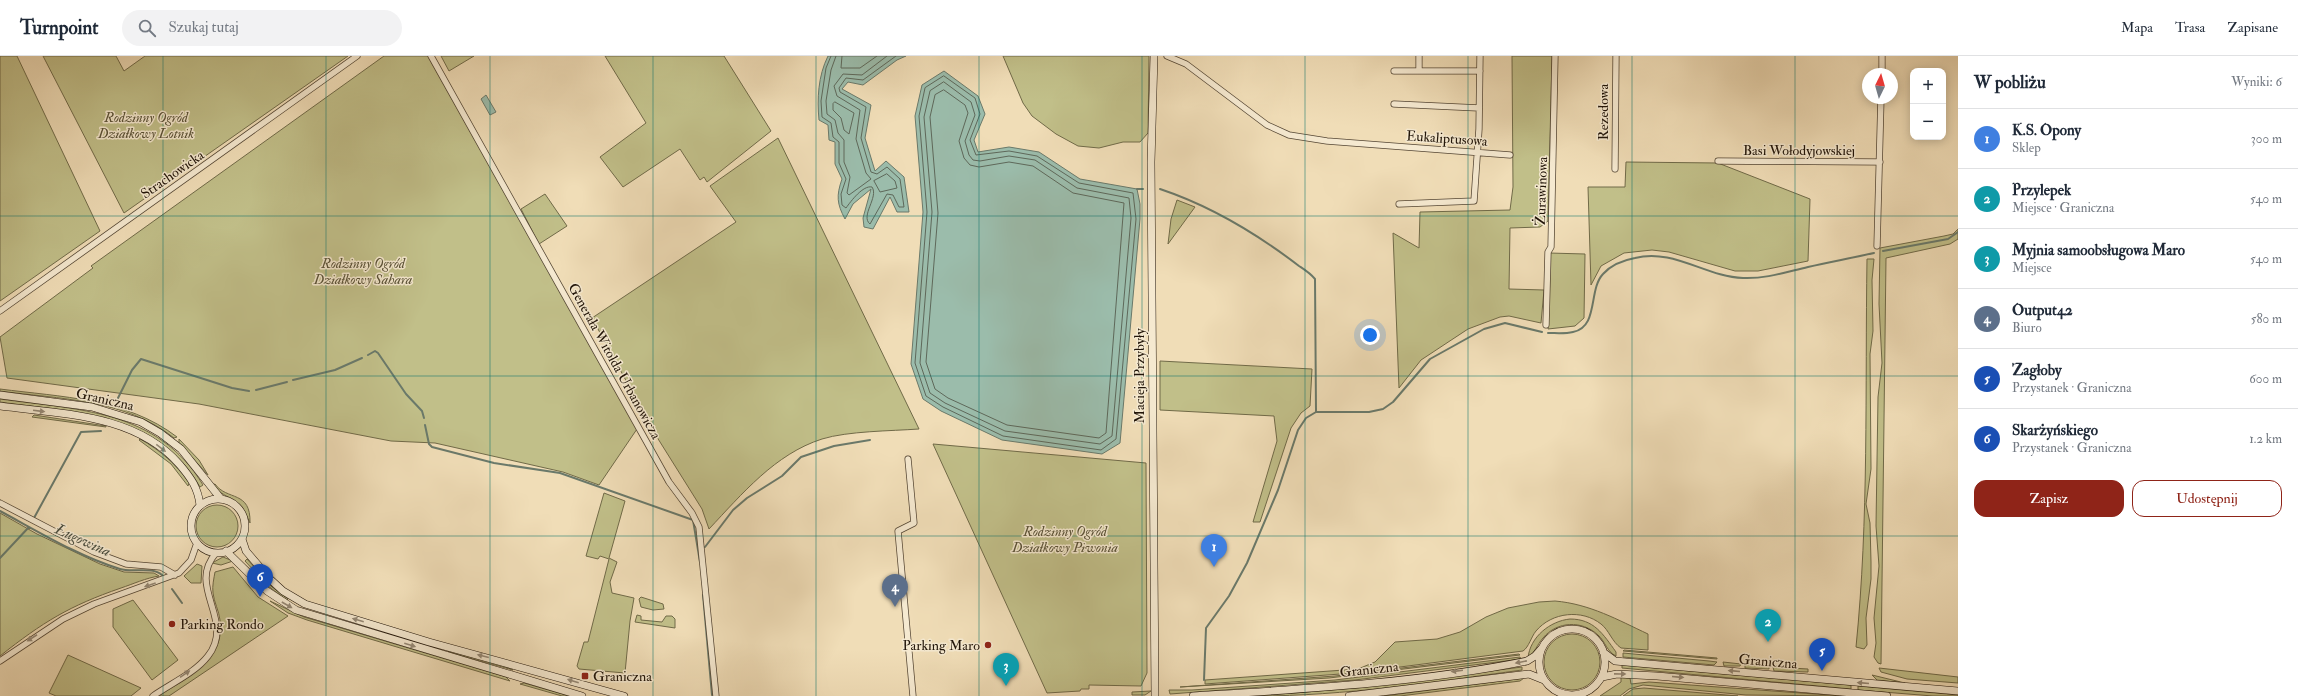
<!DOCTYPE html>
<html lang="pl">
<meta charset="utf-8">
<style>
body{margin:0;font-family:"IM FELL Double Pica",serif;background:#f2f2f3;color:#1f2937}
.controls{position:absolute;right:12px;top:12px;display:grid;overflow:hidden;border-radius:8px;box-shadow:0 2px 10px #0003}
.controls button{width:36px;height:36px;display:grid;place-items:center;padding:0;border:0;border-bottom:1px solid #e0e1e3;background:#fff;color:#1f2937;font:20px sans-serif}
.compass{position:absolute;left:1862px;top:12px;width:36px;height:36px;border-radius:50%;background:#fff;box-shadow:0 2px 10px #0003;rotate:5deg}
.you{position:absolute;left:1370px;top:279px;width:14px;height:14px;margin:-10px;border:3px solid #fff;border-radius:50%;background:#1a73e8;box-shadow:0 0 0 6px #1a73e833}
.badge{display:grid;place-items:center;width:26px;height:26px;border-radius:50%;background:#8f2418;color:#fff;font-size:13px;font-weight:700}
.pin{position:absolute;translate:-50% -33px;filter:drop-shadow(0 1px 2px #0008)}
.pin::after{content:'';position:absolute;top:21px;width:14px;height:12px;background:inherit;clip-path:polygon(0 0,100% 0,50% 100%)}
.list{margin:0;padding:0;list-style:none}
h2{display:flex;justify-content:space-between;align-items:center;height:52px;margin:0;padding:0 16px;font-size:17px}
h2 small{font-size:13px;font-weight:400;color:#747a83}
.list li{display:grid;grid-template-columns:26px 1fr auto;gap:12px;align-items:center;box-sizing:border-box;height:60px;padding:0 16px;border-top:1px solid #e0e1e3}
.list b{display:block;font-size:15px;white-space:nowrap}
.list p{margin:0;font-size:13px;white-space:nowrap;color:#747a83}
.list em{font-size:13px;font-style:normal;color:#747a83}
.actions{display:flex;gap:8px;padding:12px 16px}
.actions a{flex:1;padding:9px 0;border:1px solid #8f2418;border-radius:12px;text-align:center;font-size:14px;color:#8f2418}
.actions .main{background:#8f2418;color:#fff}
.icon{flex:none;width:22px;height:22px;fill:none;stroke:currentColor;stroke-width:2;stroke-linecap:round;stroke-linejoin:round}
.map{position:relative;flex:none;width:1958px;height:640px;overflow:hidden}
header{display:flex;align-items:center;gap:24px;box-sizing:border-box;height:56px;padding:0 20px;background:#fff;border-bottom:1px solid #e0e1e3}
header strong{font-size:19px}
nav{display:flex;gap:22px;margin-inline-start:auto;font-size:14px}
.search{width:280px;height:36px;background:#f2f2f3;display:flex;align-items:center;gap:10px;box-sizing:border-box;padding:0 14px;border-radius:22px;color:#747a83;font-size:15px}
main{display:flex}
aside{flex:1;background:#fff}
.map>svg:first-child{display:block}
</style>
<header>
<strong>Turnpoint</strong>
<div class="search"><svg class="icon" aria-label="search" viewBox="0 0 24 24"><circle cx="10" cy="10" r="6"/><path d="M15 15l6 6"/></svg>Szukaj tutaj</div>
<nav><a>Mapa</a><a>Trasa</a><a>Zapisane</a></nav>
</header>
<main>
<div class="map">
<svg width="1958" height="640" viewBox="0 0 1958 640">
<rect width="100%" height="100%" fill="#f0ddb7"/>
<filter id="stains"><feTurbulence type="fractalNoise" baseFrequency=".005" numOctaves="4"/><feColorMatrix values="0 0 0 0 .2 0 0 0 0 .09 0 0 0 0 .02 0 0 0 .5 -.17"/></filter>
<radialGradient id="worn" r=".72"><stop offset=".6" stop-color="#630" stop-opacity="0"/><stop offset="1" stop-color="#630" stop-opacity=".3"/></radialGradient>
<!-- green -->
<path fill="#c1bf89" stroke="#706a48" d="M 0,0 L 17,0 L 100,175 L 0,245 Z
M 43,0 L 116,0 L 124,15 L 145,0 L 348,0 L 124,157 Z
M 384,0 L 428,0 L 637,373 L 599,429 L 563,416 L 435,387 L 391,385 L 199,348 L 7,322 L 0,281 L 93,212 L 91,210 Z
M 441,0 L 474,0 L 449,15 Z
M 605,0 L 724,0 L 771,75 L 707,126 L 704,121 L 700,124 L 680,93 L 623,131 L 600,101 L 646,67 Z
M 1003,0 L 1149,0 L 1148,77 L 1140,86 L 1123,86 L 1099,92 L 1078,90 L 1056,78 L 1032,60 L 1023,47 Z
M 1512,0 L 1552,0 L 1548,165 L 1540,171 L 1510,172 L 1509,233 L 1544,234 L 1541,267 L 1509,260 L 1500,261 L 1468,273 L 1421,304 L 1399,332 L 1393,177 L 1419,192 L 1420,156 L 1510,154 L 1513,131 Z
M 778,82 L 919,373 C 891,375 848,375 822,383 C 775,398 742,438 709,473 L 702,453 L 655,378 L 592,262 L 736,166 L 710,130 Z
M 1626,106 L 1718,107 L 1810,143 L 1808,205 L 1758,215 L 1735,215 L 1669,196 L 1652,194 L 1624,197 L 1601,210 L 1591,229 L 1588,131 L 1625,131 Z
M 545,138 L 567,170 L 539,188 L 521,153 Z
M 1177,144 L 1195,151 L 1168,188 L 1171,163 Z
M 1958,173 L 1958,183 L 1950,188 L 1886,202 L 1881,608 L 1878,607 L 1874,601 L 1876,587 L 1874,562 L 1879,510 L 1876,470 L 1878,341 L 1882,307 L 1879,248 L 1880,192 L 1944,180 L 1953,178 Z
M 1549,197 L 1585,198 L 1584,262 L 1575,270 L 1548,273 Z
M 1867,203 L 1874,203 L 1872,224 L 1873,275 L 1870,298 L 1871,413 L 1866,448 L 1870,467 L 1871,506 L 1871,523 L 1866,562 L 1867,589 L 1864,593 L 1856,591 C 1869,463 1865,333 1867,203 Z
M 1160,305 L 1312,313 L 1310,350 L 1301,357 L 1291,372 L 1260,466 L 1253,466 L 1277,385 L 1274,360 L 1160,354 Z
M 0,333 C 61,341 126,342 177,381 L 174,382 C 126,343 58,343 0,335 Z
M 0,343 C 78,354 157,353 203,429 L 200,431 C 158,356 75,357 0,346 Z
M 34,359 L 106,370 L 106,371 L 32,361 Z
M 140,383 C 160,394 176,408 189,427 L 188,430 L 171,408 L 139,384 Z
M 179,383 L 199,404 L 208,419 L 179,387 Z
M 933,388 L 1146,407 L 1147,617 L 1141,630 L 1089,629 L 1089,633 L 1081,633 L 1080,635 L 1047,637 Z
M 215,428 C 227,445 251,434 250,467 C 238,437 231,448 212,429 Z
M 604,437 L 625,445 L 609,502 L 617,506 L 610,526 L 612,537 L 634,542 L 630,565 L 625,617 L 579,613 L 577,610 L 584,586 L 588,586 L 609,503 L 600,500 L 598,503 L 586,500 Z
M196 470a21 21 0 1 1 42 0a21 21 0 1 1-42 0Z
M 0,457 L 37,478 L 100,508 L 124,516 L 154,517 L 159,520 C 146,522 133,528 121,532 C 69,550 43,566 0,600 Z
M 223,501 L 233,505 L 221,509 L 212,507 Z
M 247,503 L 272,531 L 288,543 L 287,544 L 268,530 L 245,505 Z
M 197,508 L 202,510 L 201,527 L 191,527 L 184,520 Z
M 233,511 L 258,541 L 288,560 L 169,640 L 159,640 C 187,621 226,604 220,564 C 219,555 214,546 213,537 C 212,530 214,522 215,516 Z
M 641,541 L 663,548 L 664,553 L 653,554 L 641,551 L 639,543 Z
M 133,544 L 178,604 L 152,624 L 113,571 L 113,553 Z
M 270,545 L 304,561 L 506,621 L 510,625 L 307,564 L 288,557 Z
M 1555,545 C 1590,548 1618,564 1648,578 L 1648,594 L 1621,592 C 1612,586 1609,574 1601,568 C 1582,553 1552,556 1536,575 C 1531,581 1529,591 1523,595 L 1354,617 L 1205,628 L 1205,624 L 1358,613 L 1375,606 L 1395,586 L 1437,583 L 1460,576 L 1486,561 L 1508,552 L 1539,546 Z
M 637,559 L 641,560 L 641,564 L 662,566 L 666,560 L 672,560 L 675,563 L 675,572 L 635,566 Z
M 1570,563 C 1594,563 1603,578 1616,596 L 1616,600 C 1607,596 1605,585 1598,579 C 1582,564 1557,565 1543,582 C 1537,589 1535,596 1528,602 C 1530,581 1550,565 1570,563 Z
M1544 606a28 28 0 1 1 56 0a28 28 0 1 1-56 0Z
M 1624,594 L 1717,602 L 1717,603 L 1623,595 Z
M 449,595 L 499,608 L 513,614 L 448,596 Z
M 1623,597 L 1709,605 L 1717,606 L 1714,609 L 1623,601 Z
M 1519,598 L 1520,599 L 1329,622 L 1180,631 L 1335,620 Z
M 68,599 L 141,632 L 131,640 L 56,640 L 49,637 Z
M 1520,601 L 1521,603 L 1355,624 L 1170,638 L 1169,634 L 1192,634 L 1335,624 Z
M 1723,606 L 1741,608 L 1740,610 L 1724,610 Z
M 1745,608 L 1769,610 L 1769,613 L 1745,612 Z
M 1622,609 L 1851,629 L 1851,633 L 1622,612 Z
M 1522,611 L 1522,614 C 1434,626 1345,640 1256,640 L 1357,632 Z
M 1773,611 L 1808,613 L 1808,616 L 1774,615 Z
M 1879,612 L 1958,621 L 1958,627 L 1907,623 L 1881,616 Z
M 1872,619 L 1905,627 L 1877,624 Z
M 1621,621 L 1630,622 L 1631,628 L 1649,626 L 1842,640 L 1746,639 L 1643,629 L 1629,633 L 1620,640 L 1600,640 L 1621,626 Z
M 1524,622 L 1520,625 L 1400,640 L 1384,640 Z
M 524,627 L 569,640 L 562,640 L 520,628 Z
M 1858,630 L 1958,639 L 1958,640 L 1933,640 L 1858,634 Z
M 1644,632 L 1738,640 L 1623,640 L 1633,633 Z
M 1151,635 L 1145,639 L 1132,639 L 1132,636 Z"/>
<!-- water -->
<path fill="#9bbcab" stroke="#6a796a" d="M 828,0 L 906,0 L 897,4 L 863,29 L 848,26 L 842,33 L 871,49 L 865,82 L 875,115 L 886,105 L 904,121 L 909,156 L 897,156 L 890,141 L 873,173 L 864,171 L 863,162 L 871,133 L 853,148 L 845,163 C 837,148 836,140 842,123 L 835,108 L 835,86 L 829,84 L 828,69 L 819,64 C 817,43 818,20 828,0 Z
M 944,15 L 978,40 L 985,58 L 974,84 L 978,96 L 1009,91 L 1039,96 L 1080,123 L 1137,133 L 1140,148 L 1140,163 L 1120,387 L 1102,398 L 1002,384 L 941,355 L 923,343 L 911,308 L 923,156 L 915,60 L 922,29 Z
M 486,39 L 496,56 L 490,59 L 481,43 Z"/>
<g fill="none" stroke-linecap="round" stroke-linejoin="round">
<!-- shore -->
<path stroke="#5e685a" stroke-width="1" d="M 831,0 L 826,12 L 821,45 L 822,61 L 831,67 L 833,81 L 839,86 L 839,107 L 846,123 L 841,138 L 842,149 L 846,152 C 851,145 863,129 872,131 C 879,141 860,160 870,168 L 887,138 L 893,139 L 899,151 L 904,151 L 900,123 L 887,111 L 877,118 L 871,116 L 861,82 L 866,51 L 840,36 L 839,32 L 846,22 L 863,24 L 896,0
M 836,0 L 831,14 L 826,45 L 827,58 L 835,64 L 838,77 L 844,84 L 844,106 L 850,121 L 847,137 L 849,139 L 871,123 L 866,117 L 856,83 L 860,54 L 837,40 L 834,30 L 843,18 L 862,19 L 887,0
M 842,0 L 841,12 L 860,12 L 877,0
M 944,20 L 975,42 L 980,58 L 970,84 L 976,99 L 1009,95 L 1037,100 L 1079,127 L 1133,137 L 1136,163 L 1116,383 L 1101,394 L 1003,380 L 943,351 L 926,340 L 915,307 L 927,156 L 919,60 L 925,32 Z
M 944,26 L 971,46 L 975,59 L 965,85 L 969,99 L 973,104 L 980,105 L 1009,100 L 1035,104 L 1077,132 L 1129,142 L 1131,162 L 1112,380 L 1100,388 L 1005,375 L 945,347 L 930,337 L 920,307 L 932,156 L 924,61 L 930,35 Z
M 944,34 L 965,49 L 968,57 L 959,85 L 964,102 L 970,109 L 979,111 L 1009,106 L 1033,110 L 1073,137 L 1124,147 L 1106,377 L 1099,382 L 1007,369 L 948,342 L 935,333 L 926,306 L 938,157 L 930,61 L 935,39 Z
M 835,46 L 854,57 L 849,78 L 844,74 L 841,62 L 833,54 L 833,48 Z
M 887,118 L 895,125 L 897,132 L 880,136 L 874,125 Z"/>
<!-- stream -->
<path stroke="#6a796a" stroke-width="2" d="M 1137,133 L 1143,133
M 1160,133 C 1211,150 1256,177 1299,210 C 1305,214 1310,217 1315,223 L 1316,356
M 1883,195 L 1948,183 L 1958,176
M 1548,277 C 1556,277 1565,278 1573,276 C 1599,271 1588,234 1603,218 C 1611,209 1624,204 1635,202 C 1673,192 1706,221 1743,222 C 1766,223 1786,216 1808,211 C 1830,206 1852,202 1874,197
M 368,299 L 375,295 L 378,297 L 406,338 L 422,355 L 424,362
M 293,324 L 335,314 L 362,302
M 256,334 L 287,326
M 118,342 L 132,314 L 141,303 L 232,332 L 249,335
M 425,369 L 429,388 L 432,391 L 494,407 L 560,417 L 693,464 L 700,506
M 0,455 C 39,476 78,500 120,513 C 133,517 152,510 162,519
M 34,462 L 81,376 L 101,375
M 705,491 L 733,454 L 747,442 L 782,420 L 801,401 L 834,390 L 870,384
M 0,502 L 29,471
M 172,533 L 182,547
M 703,539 L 712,639
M 1204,624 L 1206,572 L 1229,540 L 1247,507 L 1278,434 L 1298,374 L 1306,362 L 1316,356 L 1369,356 L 1383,353 L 1393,346 L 1430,303 L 1484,273 L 1505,267 L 1542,276"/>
<!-- street casing -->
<g stroke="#544634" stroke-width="7">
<path id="street" d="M 431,0 L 669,426 L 692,457 L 699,471 L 716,640
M 1167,0 L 1186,8 L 1267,69 L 1289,79 L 1327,85 L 1510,99
M 1394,15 L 1480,15
M 1419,15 L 1419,0
M 1882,18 L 1882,0
M 1394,48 L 1479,52
M 1718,105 L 1880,106
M 1615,113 L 1616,0
M 1399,148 L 1474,145 L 1479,73 L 1480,0
M 1877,190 L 1881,42
M 0,255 L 357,0
M 1546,269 L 1548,196 L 1551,191 L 1555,0
M 908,403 L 914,467 L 898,475 L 913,640
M 0,447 L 94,496 L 126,508 L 161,511 L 175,519
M 0,605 L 63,563 L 94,548 L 179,517 L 191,504 L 197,487
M 153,640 C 170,628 195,617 208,600 C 236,564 186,531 216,497"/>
</g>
<!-- secondary casing -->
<g stroke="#201408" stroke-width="8">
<path id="secondary" d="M 1154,0 L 1151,106 L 1155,640
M 0,339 L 92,351 L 141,366 L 160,377 L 181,393 L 221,443
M 0,350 C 62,358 136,358 180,409 C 191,422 198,432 200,449
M191 470a27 27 0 1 1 54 0a27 27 0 1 1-54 0Z
M 242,483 L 246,495 L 271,524 L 283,535 L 305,548 L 429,586 L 624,640
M 226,495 L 267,535 L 296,554 L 582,640
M1539 606a33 33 0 1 1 66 0a33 33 0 1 1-66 0Z
M 1603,596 L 1615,605 L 1958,635
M 1602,621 L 1617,618 L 1657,620 L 1887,640
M 1193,640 C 1304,633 1418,627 1527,605 L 1535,600 L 1542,592
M 1349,640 L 1529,618 L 1544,624"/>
</g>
<!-- street -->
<use href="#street" stroke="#f5e9d0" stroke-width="5.5"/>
<!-- secondary -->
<use href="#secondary" stroke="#f5e9d0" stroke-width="7"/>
</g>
<!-- one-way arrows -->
<defs><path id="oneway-solid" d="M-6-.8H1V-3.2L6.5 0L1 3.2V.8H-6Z"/></defs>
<g fill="#958976">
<use href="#oneway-solid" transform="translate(39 355) rotate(7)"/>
<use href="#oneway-solid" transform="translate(161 392) rotate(38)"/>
<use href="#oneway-solid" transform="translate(150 529) rotate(161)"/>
<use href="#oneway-solid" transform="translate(287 549) rotate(30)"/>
<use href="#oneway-solid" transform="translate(358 564) rotate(-164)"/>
<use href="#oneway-solid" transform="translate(32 582) rotate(147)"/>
<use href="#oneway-solid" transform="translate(410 589) rotate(17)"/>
<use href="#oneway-solid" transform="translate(483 600) rotate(-166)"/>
<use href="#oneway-solid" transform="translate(1521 606) rotate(169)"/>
<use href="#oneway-solid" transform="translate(1457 615) rotate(173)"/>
<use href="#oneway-solid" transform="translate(1734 615) rotate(-175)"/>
<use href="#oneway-solid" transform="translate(185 618) rotate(-34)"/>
<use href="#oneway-solid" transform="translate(1620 618) rotate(1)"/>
<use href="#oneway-solid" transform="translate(1678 621) rotate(5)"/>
<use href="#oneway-solid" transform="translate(573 625) rotate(-163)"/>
<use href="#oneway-solid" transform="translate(1863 627) rotate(-175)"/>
</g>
<!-- grid -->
<path fill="none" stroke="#0f766e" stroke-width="1" stroke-opacity="0.55" d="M 163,0 L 163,640M 326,0 L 326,640M 490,0 L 490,640M 653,0 L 653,640M 816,0 L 816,640M 979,0 L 979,640M 1142,0 L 1142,640M 1305,0 L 1305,640M 1468,0 L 1468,640M 1632,0 L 1632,640M 1795,0 L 1795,640M 0,160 L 1958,160M 0,320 L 1958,320M 0,480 L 1958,480"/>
<!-- markers -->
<g fill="#8f2418" stroke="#f5e9d0" stroke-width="1.5">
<circle cx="172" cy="568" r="4"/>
<circle cx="988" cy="589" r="4"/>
<rect x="581" y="616" width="8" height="8" rx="2"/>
</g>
<g text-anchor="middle" stroke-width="3" stroke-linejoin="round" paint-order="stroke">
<!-- street labels -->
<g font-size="14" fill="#201408" stroke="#f5e9d0">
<text transform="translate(1603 56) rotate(-90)" y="5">Rezedowa</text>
<text transform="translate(1447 82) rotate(4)" y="5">Eukaliptusowa</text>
<text x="1799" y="99">Basi Wołodyjowskiej</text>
<text transform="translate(172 118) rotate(-35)" y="5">Strachowicka</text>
<text transform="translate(1541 135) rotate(-88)" y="5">Żurawinowa</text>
<text transform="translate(615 305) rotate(61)" y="5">Generała Witolda Urbanowicza</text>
<text transform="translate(1139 320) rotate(-90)" y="5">Macieja Przybyły</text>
<text transform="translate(105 343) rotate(13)" y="5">Graniczna</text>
<text transform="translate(1768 605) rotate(5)" y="5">Graniczna</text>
<text transform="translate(1369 613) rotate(-6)" y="5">Graniczna</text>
</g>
<!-- park labels -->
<g font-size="14" font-style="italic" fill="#585035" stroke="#f5e9d0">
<text x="146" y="66">Rodzinny Ogród<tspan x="146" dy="16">Działkowy Lotnik</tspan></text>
<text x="363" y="212">Rodzinny Ogród<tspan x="363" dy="16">Działkowy Sahara</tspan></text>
<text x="1065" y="480">Rodzinny Ogród<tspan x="1065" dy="16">Działkowy Piwonia</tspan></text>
</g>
<!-- poi labels -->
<g font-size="14" fill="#201408" stroke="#f5e9d0" text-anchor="start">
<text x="180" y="573">Parking Rondo</text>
<text x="980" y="594" text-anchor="end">Parking Maro</text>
<text x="593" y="625">Graniczna</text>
</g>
<!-- water labels -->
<g font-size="15" font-style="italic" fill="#4b4f41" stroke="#f5e9d0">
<text transform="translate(83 484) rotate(24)" y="5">Ługowina</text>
</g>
</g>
<rect width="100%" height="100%" filter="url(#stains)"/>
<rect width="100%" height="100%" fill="url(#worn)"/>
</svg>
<div class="controls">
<button>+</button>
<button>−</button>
</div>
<svg class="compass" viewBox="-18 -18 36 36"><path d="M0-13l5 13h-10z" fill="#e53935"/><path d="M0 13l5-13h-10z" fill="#747a83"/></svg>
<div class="you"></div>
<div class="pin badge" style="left:1214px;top:511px;background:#3f7fe0">1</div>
<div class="pin badge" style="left:1768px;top:586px;background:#0f9aa8">2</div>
<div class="pin badge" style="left:1006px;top:630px;background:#0f9aa8">3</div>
<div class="pin badge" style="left:895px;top:551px;background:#5c6f8a">4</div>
<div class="pin badge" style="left:1822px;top:615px;background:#1a4fb4">5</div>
<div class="pin badge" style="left:260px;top:541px;background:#1a4fb4">6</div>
</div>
<aside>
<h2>W pobliżu<small>Wyniki: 6</small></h2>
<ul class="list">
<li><span class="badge" style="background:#3f7fe0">1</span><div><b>K.S. Opony</b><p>Sklep</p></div><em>300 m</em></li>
<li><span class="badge" style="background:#0f9aa8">2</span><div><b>Przylepek</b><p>Miejsce · Graniczna</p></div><em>540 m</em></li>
<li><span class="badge" style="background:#0f9aa8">3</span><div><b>Myjnia samoobsługowa Maro</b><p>Miejsce</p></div><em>540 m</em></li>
<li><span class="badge" style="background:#5c6f8a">4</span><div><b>Output42</b><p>Biuro</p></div><em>580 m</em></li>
<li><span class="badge" style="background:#1a4fb4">5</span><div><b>Zagłoby</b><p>Przystanek · Graniczna</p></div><em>600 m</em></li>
<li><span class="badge" style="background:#1a4fb4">6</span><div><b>Skarżyńskiego</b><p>Przystanek · Graniczna</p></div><em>1.2 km</em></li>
</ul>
<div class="actions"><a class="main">Zapisz</a><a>Udostępnij</a></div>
</aside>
</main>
